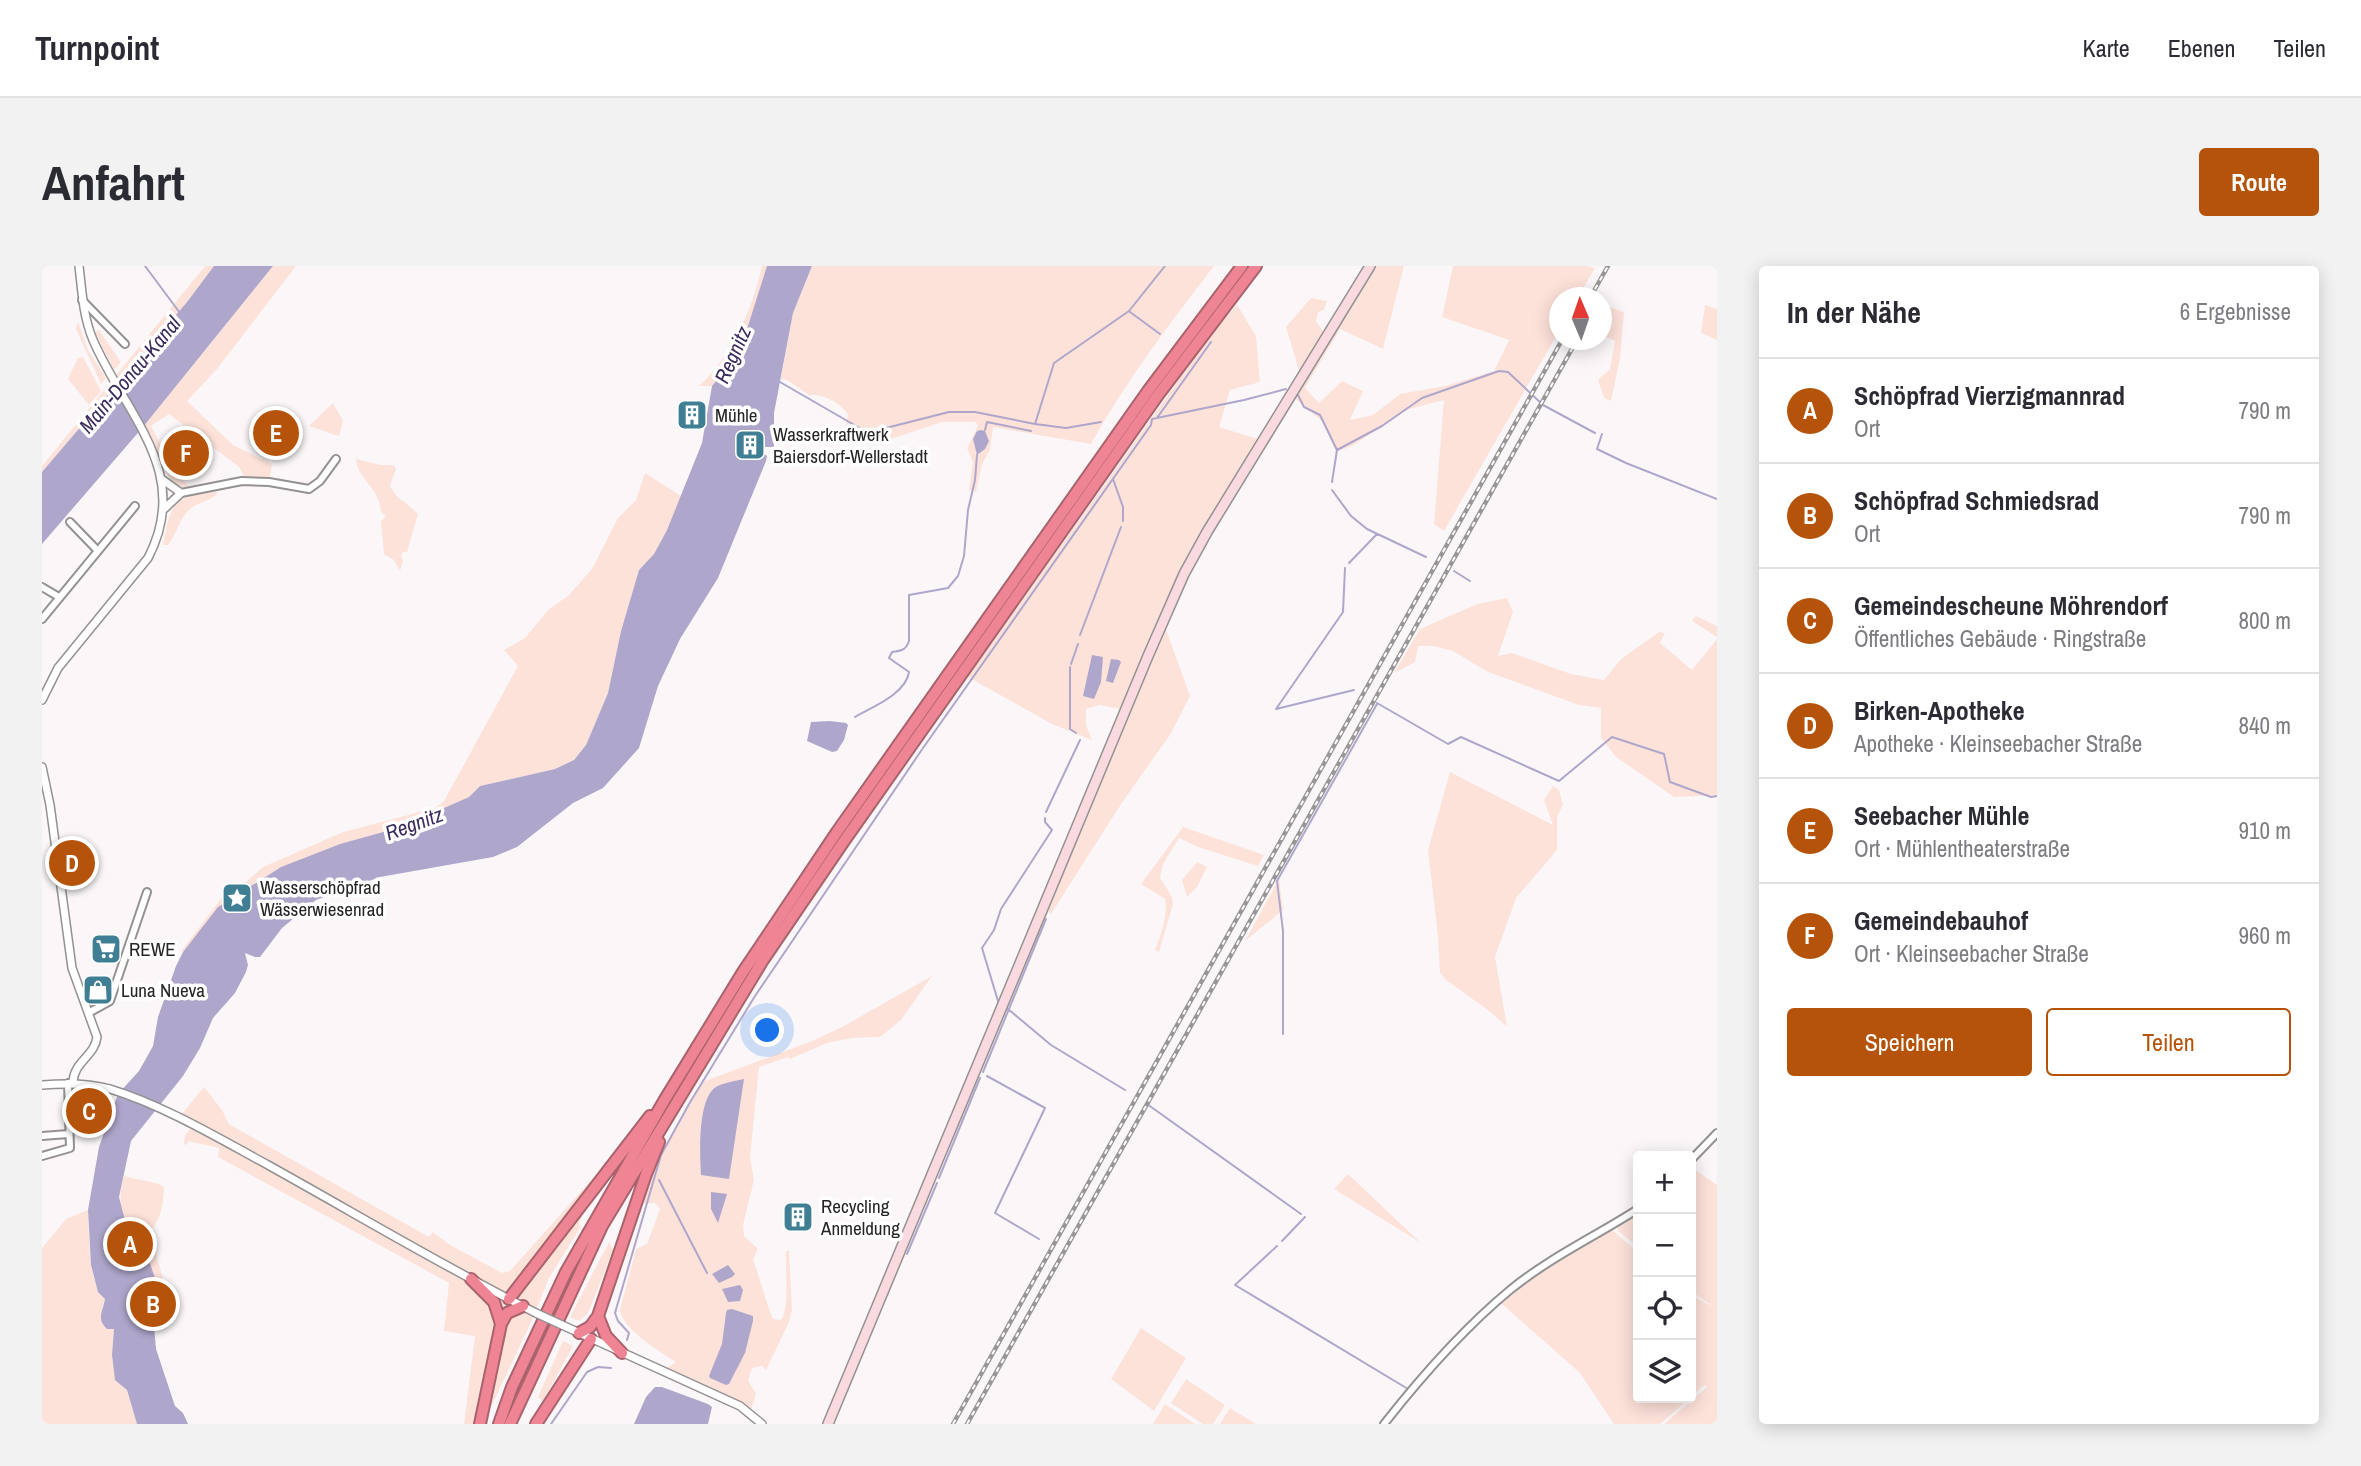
<!DOCTYPE html>
<html lang="de">
<meta charset="utf-8">
<style>
body{margin:0;font-family:"Archivo Narrow",sans-serif;background:#f2f2f3;color:#2b2b33}
.controls{position:absolute;right:21px;bottom:21px;display:grid;overflow:hidden;border-radius:7px;box-shadow:0 4px 18px #0003}
.controls button{width:63px;height:63px;display:grid;place-items:center;padding:0;border:0;border-bottom:2px solid #e1e1e2;background:#fff;color:#2b2b33;font:35px sans-serif}
.compass{position:absolute;left:1507px;top:21px;width:63px;height:63px;border-radius:50%;background:#fff;box-shadow:0 4px 18px #0003;rotate:358deg}
.you{position:absolute;left:726px;top:765px;width:24px;height:24px;margin:-18px;border:5px solid #fff;border-radius:50%;background:#1a73e8;box-shadow:0 0 0 10px #1a73e833}
.badge{display:grid;place-items:center;width:46px;height:46px;border-radius:50%;background:#b45309;color:#fff;font-size:23px;font-weight:700}
.pin{position:absolute;translate:-50% -50%;border:4px solid #fff;box-shadow:0 2px 7px #0006}
.list{margin:0;padding:0;list-style:none}
h2{display:flex;justify-content:space-between;align-items:center;height:91px;margin:0;padding:0 28px;font-size:30px}
h2 small{font-size:23px;font-weight:400;color:#7c7c81}
.list li{display:grid;grid-template-columns:46px 1fr auto;gap:21px;align-items:center;box-sizing:border-box;height:105px;padding:0 28px;border-top:2px solid #e1e1e2}
.list b{display:block;font-size:26px;white-space:nowrap}
.list p{margin:0;font-size:23px;white-space:nowrap;color:#7c7c81}
.list em{font-size:23px;font-style:normal;color:#7c7c81}
.actions{display:flex;gap:14px;padding:21px 28px}
.actions a{flex:1;padding:16px 0;border:2px solid #b45309;border-radius:7px;text-align:center;font-size:24px;color:#b45309}
.actions .main{background:#b45309;color:#fff}
.icon{flex:none;width:38px;height:38px;fill:none;stroke:currentColor;stroke-width:2;stroke-linecap:round;stroke-linejoin:round}
.map{position:relative;flex:none;width:1675px;height:1158px;overflow:hidden;border-radius:7px}
header{display:flex;align-items:center;gap:42px;box-sizing:border-box;height:98px;padding:0 35px;background:#fff;border-bottom:2px solid #e1e1e2}
header strong{font-size:33px}
nav{display:flex;gap:38px;margin-inline-start:auto;font-size:24px}
.intro{display:flex;align-items:center;justify-content:space-between;box-sizing:border-box;height:168px;padding:0 42px}
h1{margin:0;font-size:49px}
.button{padding:18px 32px;border-radius:7px;background:#b45309;color:#fff;font-size:24px;font-weight:700}
main{display:flex;gap:42px;padding:0 42px}
aside{flex:1;background:#fff;border-radius:7px;box-shadow:0 4px 18px #0003}
.map>svg:first-child{display:block}
</style>
<header>
<strong>Turnpoint</strong>
<nav><a>Karte</a><a>Ebenen</a><a>Teilen</a></nav>
</header>
<div class="intro"><h1>Anfahrt</h1><a class="button">Route</a></div>
<main>
<div class="map">
<svg width="1675" height="1158" viewBox="0 0 1675 1158">
<rect width="100%" height="100%" fill="#fbf7f9"/>
<!-- green -->
<path fill="#fde2da" d="M 163,0 L 172,0 L 145,36 L 0,206 L 0,200 Z
M 231,0 L 254,0 L 175,103 L 145,135 L 191,179 L 230,198 L 227,218 L 207,219 L 197,201 L 127,148 L 109,160 L 136,211 L 147,220 L 140,221 C 116,210 118,179 101,161 Z
M 720,0 L 725,0 C 717,32 706,70 687,98 C 682,105 675,112 670,120 L 657,120 C 691,89 710,44 720,0 Z
M 770,0 L 1172,0 C 1128,57 1084,115 1049,178 L 951,161 L 948,184 L 940,198 L 934,226 L 927,224 L 931,196 L 925,182 L 936,160 L 934,156 L 900,156 L 834,178 L 801,177 L 806,148 C 798,137 780,127 767,129 L 745,114 L 739,113 L 751,47 Z
M 1323,0 L 1362,0 L 1341,83 L 1298,63 L 1263,122 L 1277,137 L 1300,115 L 1321,125 L 1308,154 L 1331,149 L 1358,128 L 1403,120 L 1452,105 L 1467,74 L 1400,51 L 1411,0 L 1546,0 L 1553,2 L 1536,31 L 1518,32 L 1517,65 L 1402,265 L 1392,258 L 1402,134 L 1364,144 L 1310,180 L 1294,186 L 1281,156 L 1249,129 L 1259,111 L 1244,61 L 1269,32 L 1285,35 L 1282,44 L 1276,46 L 1274,55 L 1283,68 Z
M 1195,39 L 1214,70 L 1218,116 L 1188,124 L 1177,161 L 1219,174 L 1121,355 L 1148,430 L 1128,469 L 1079,538 L 1009,648 L 997,635 L 1079,443 L 1058,439 L 1044,443 L 1044,459 L 1050,474 L 1010,458 L 926,411 L 1170,67 Z
M 1561,39 L 1582,46 L 1578,93 L 1569,135 L 1562,132 L 1556,114 L 1568,103 L 1573,75 L 1560,69 Z
M 1663,39 L 1675,43 L 1675,74 L 1659,67 Z
M 36,56 L 46,84 L 64,112 L 59,118 L 34,63 Z
M 57,64 L 79,96 L 72,104 L 53,66 Z
M 41,91 L 59,125 L 47,139 L 26,113 L 36,92 Z
M 291,137 L 301,155 L 297,170 L 267,160 Z
M 314,193 L 339,199 L 352,199 L 354,203 L 348,220 C 355,234 366,237 376,248 L 365,286 L 361,286 L 359,290 L 361,295 L 358,305 L 352,294 L 342,288 L 339,255 L 344,250 L 339,246 C 337,220 315,213 314,193 Z
M 603,207 L 639,230 L 625,264 L 612,288 L 597,304 L 579,365 L 566,427 L 544,479 L 532,494 L 513,503 L 438,520 L 427,531 L 359,561 L 298,578 L 239,601 L 182,636 L 141,686 L 140,684 L 178,634 L 197,622 L 221,601 L 301,566 L 393,542 L 402,535 L 476,400 L 462,384 L 483,372 L 506,344 L 526,330 L 550,303 L 576,252 L 594,234 Z
M 176,226 C 170,236 156,235 147,244 C 138,252 134,269 126,279 L 121,279 C 129,236 131,229 176,226 Z
M 1465,332 L 1471,346 L 1456,390 L 1470,387 L 1529,408 L 1562,414 L 1579,393 L 1617,366 L 1623,367 L 1618,377 L 1650,404 L 1675,373 L 1675,529 L 1632,531 L 1574,491 L 1559,472 L 1559,442 L 1537,439 L 1446,406 L 1411,385 L 1391,380 L 1376,380 L 1373,396 L 1352,407 L 1378,363 L 1435,338 Z
M 1654,350 L 1675,360 L 1675,371 L 1650,355 Z
M 1408,506 L 1511,559 L 1502,534 L 1511,520 L 1517,524 L 1521,539 L 1515,551 L 1515,584 L 1474,632 L 1453,691 L 1465,761 L 1446,744 L 1404,714 L 1398,707 L 1396,670 L 1386,584 Z
M 1141,561 L 1222,589 L 1216,600 L 1156,581 L 1137,572 L 1121,598 L 1118,612 L 1130,631 L 1131,638 L 1117,686 L 1113,684 C 1119,668 1126,650 1123,633 L 1099,618 Z
M 1155,596 L 1165,601 L 1155,621 L 1145,631 L 1140,614 Z
M 1237,613 L 1241,644 L 1203,675 Z
M 890,710 L 859,754 L 838,771 L 810,772 L 785,777 L 748,793 L 746,791 L 717,801 L 708,891 L 712,914 L 701,959 L 702,970 L 716,983 L 711,993 L 728,1046 L 731,1053 L 739,1054 C 748,1041 743,1003 744,985 L 747,985 L 750,1044 L 747,1056 L 724,1104 L 720,1100 L 710,1102 L 706,1114 L 714,1128 L 709,1144 L 625,1102 L 634,1096 C 617,1085 581,1064 578,1044 L 594,983 L 605,978 L 618,943 L 613,937 L 599,938 L 608,907 L 660,816 L 770,775 L 800,761 Z
M 162,821 L 180,844 L 187,858 L 387,971 L 391,966 L 408,979 L 460,1007 L 468,1005 L 560,902 L 537,957 L 538,962 L 507,1012 L 490,1054 L 441,1158 L 422,1158 L 433,1070 L 402,1065 L 407,1017 L 176,891 L 177,882 L 146,875 L 145,879 L 142,878 L 143,869 L 148,863 L 171,873 L 260,922 L 264,916 L 140,848 Z
M 1649,901 L 1675,919 L 1675,1158 L 1622,1158 L 1665,1121 L 1662,1119 L 1649,1131 L 1649,1029 L 1671,1041 L 1649,1025 Z
M 1306,908 L 1379,977 L 1292,923 Z
M 82,910 L 117,918 L 122,921 C 122,938 117,967 98,969 L 95,973 L 88,974 C 81,946 74,940 82,910 Z
M 46,944 C 47,967 46,1018 63,1033 L 60,1042 L 72,1063 L 85,1124 L 95,1158 L 0,1158 L 0,982 L 24,953 Z
M 1596,948 L 1596,981 L 1576,965 L 1576,961 Z
M 1570,964 L 1596,986 L 1596,1132 L 1648,1132 L 1618,1158 L 1572,1158 L 1538,1107 L 1460,1038 C 1491,1007 1531,985 1570,964 Z
M 106,974 L 111,977 L 127,1034 L 125,1036 L 112,1034 L 114,1032 L 96,983 L 98,977 Z
M 567,976 L 571,984 L 546,1047 L 537,1055 L 528,1051 Z
M 1099,1062 L 1144,1092 L 1112,1145 L 1069,1113 Z
M 521,1075 L 531,1080 L 501,1135 L 496,1131 Z
M 1144,1113 L 1183,1139 L 1171,1158 L 1161,1158 L 1129,1137 Z
M 1123,1138 L 1153,1158 L 1111,1158 Z
M 1188,1142 L 1214,1158 L 1178,1158 Z"/>
<!-- water -->
<path fill="#afa6cb" d="M 172,0 L 231,0 L 101,161 L 0,278 L 0,206 L 145,36 Z
M 725,0 L 770,0 L 751,47 L 732,147 L 732,181 L 723,181 L 721,187 L 725,190 L 724,195 L 676,312 L 638,373 L 616,420 L 597,482 L 561,522 L 531,537 L 475,581 L 451,591 L 338,611 L 274,634 L 240,662 L 218,691 L 213,691 L 203,687 L 206,699 L 204,706 L 193,727 L 171,752 L 158,782 L 141,810 L 89,875 L 77,931 L 88,974 L 107,995 L 112,1009 L 115,1025 L 111,1048 L 114,1083 L 133,1140 L 141,1147 L 146,1158 L 95,1158 L 85,1124 L 73,1114 L 70,1089 L 72,1063 L 65,1063 C 54,1053 61,1045 63,1033 L 56,1026 L 49,999 L 46,944 L 57,881 L 76,828 L 97,805 L 111,780 L 116,751 L 134,700 L 141,686 L 176,641 L 239,601 L 298,578 L 359,561 L 427,531 L 438,520 L 513,503 L 532,494 L 544,479 L 566,427 L 579,365 L 597,304 L 612,288 L 625,264 L 660,177 L 670,120 L 688,97 L 706,60 Z
M 939,164 L 943,165 L 947,175 L 943,183 L 935,189 L 931,173 L 935,165 Z
M 1050,389 L 1061,391 L 1059,416 L 1052,433 L 1041,430 Z
M 1069,393 L 1077,394 L 1079,396 L 1071,417 L 1064,415 Z
M 788,455 L 804,457 L 806,459 L 802,474 L 795,485 L 790,486 L 765,475 L 769,456 Z
M 702,813 L 687,913 L 659,909 C 658,889 655,833 674,821 C 681,817 693,815 702,813 Z
M 669,926 L 685,928 L 676,957 L 669,943 Z
M 686,999 L 693,1008 L 690,1011 L 677,1017 L 670,1008 Z
M 698,1019 L 701,1024 L 698,1035 L 686,1036 L 680,1023 Z
M 690,1043 L 711,1050 L 711,1055 L 703,1087 L 687,1118 L 684,1119 L 668,1112 L 667,1110 L 680,1078 L 684,1047 L 685,1044 Z
M 613,1121 L 620,1121 L 666,1138 L 670,1141 L 666,1158 L 592,1158 L 604,1131 Z"/>
<g fill="none" stroke-linecap="round" stroke-linejoin="round">
<!-- stream -->
<path stroke="#afa6cb" stroke-width="2" d="M 103,0 L 138,47
M 1088,46 L 1118,68
M 738,116 L 821,164 L 832,165 L 907,146 L 933,146 L 993,158
M 1255,127 L 1262,141 L 1278,149 L 1295,184 L 1340,160 L 1380,132 L 1457,105 L 1466,106 L 1501,139 L 1553,167
M 1115,152 L 1169,76
M 1059,156 L 1024,162 L 993,158 L 1012,97 L 1087,45 L 1123,0
M 943,164 L 945,156 L 989,165
M 1560,168 L 1555,183 L 1584,197 L 1675,233
M 1071,213 L 1081,241 L 1081,255
M 1290,216 L 1295,184
M 1290,224 L 1309,250 L 1325,263 L 1384,291
M 1307,297 L 1335,268
M 1303,302 L 1301,346 L 1234,443 L 1312,424
M 1412,305 L 1428,315
M 1038,369 L 1079,261
M 1029,398 L 1036,378
M 1028,401 L 1028,463 L 1034,467
M 1335,437 L 1406,478 L 1419,471 L 1517,515 L 1570,471 L 1622,488 L 1628,516 L 1669,531 L 1675,530
M 813,451 C 830,441 864,428 867,406 L 847,392 L 850,386 C 859,385 864,384 867,375 L 867,329 L 906,322 L 916,310 L 922,290 L 926,244 L 933,214 L 935,189
M 1004,546 L 1038,474
M 956,735 L 940,682 L 952,664 L 959,643 L 1010,564 L 1003,556 L 1003,552
M 966,743 L 1009,779 L 1083,824
M 1241,768 L 1241,665 L 1235,615 L 1335,438
M 941,806 L 1004,653
M 945,810 L 1003,842 L 953,947 L 997,973
M 1105,838 L 1259,948
M 897,912 L 938,812
M 617,914 L 665,1007
M 90,975 C 101,972 97,967 100,958
M 1240,975 L 1263,951
M 1235,980 L 1193,1019 L 1366,1123
M 865,988 L 895,917
M 585,1074 L 587,1067 L 576,1055 L 573,1047 L 619,889 L 647,838 L 713,730 L 881,482 L 1109,159 L 1110,153 L 1202,134 L 1244,123
M 509,1158 L 545,1106 L 556,1101 L 569,1102"/>
<!-- minor casing -->
<g stroke="#949192" stroke-width="10">
<path id="minor" d="M 40,34 L 83,78
M 139,227 L 200,215 L 227,216 L 267,223 L 278,215 L 294,193
M 56,285 L 93,240
M 0,321 L 17,331
M 0,353 L 56,285 L 28,256
M 48,746 L 68,735 L 105,626
M 0,870 L 26,868
M 0,890 L 28,882 L 26,817
M 1649,894 L 1675,867
M 1342,1158 C 1379,1111 1422,1062 1468,1024 C 1507,992 1554,970 1596,943"/>
</g>
<!-- tertiary casing -->
<g stroke="#949192" stroke-width="10">
<path id="tertiary" d="M 121,214 L 139,227 L 122,243
M 0,434 L 16,402 L 106,292 C 151,206 84,150 51,74 C 41,50 40,25 37,0
M 0,501 L 8,539 L 30,702 L 55,771 C 53,790 31,796 31,817
M 0,819 C 23,817 46,817 68,823 C 121,839 178,873 226,899 C 316,949 404,1002 496,1048
M 520,1059 L 698,1140 L 720,1158"/>
</g>
<!-- secondary casing -->
<g stroke="#949192" stroke-width="12">
<path id="secondary" d="M 786,1158 L 1106,390 L 1142,308 L 1165,266 L 1328,0"/>
</g>
<!-- motorway casing -->
<g stroke="#a9636d" stroke-width="14">
<path id="motorway" d="M 429,1013 L 452,1036 L 459,1058
M 467,1033 L 608,850
M 556,1050 L 564,1070 L 580,1087
M 537,1067 L 548,1061 L 556,1050 L 604,908 L 617,876
M 438,1158 L 459,1058 L 465,1047 L 481,1040
M 457,1158 L 470,1121 L 524,1006 L 622,835 L 701,706 L 795,566 L 1106,125 L 1200,0
M 468,1158 L 560,960 L 721,694 L 802,575 L 1116,129 L 1214,0
M 494,1158 L 549,1073"/>
</g>
<!-- minor -->
<use href="#minor" stroke="#fff" stroke-width="6"/>
<!-- tertiary -->
<use href="#tertiary" stroke="#fff" stroke-width="7"/>
<!-- secondary -->
<use href="#secondary" stroke="#fadadf" stroke-width="9"/>
<!-- motorway -->
<use href="#motorway" stroke="#ef8594" stroke-width="10"/>
<!-- rail casing -->
<g stroke="#999698" stroke-width="4.5">
<path id="rail" d="M 1548,32 L 1566,0
M 911,1158 L 1520,74
M 925,1158 L 1535,74"/>
</g>
<!-- rail -->
<use href="#rail" stroke="#fff" stroke-width="2" stroke-dasharray="5" stroke-linecap="butt"/>
<!-- tertiary-bridge casing -->
<g stroke="#949192" stroke-width="10" stroke-linecap="butt">
<path id="tertiary-bridge" d="M 496,1048 L 520,1059"/>
</g>
<!-- tertiary-bridge -->
<use href="#tertiary-bridge" stroke="#fff" stroke-width="7"/>
</g>
<!-- icons -->
<defs>
<g id="building-square" transform="scale(1.575)"><rect x="-9" y="-9" width="18" height="18" rx="4" fill="#3f7e93" stroke="#fff"/><path d="M-4-6H4V6H1V3H-1V6H-4ZM-2.5-4.3h1.7v1.8h-1.7ZM.8-4.3h1.7v1.8H.8ZM-2.5-1h1.7V.8h-1.7ZM.8-1h1.7V.8H.8Z" fill="#fff"/></g>
<g id="sight-square" transform="scale(1.575)"><rect x="-9" y="-9" width="18" height="18" rx="4" fill="#3f7e93" stroke="#fff"/><path d="M0-6L1.8-2.2L6-1.7L2.9 1.2L3.7 5.4L0 3.3L-3.7 5.4L-2.9 1.2L-6-1.7L-1.8-2.2Z" fill="#fff"/></g>
<g id="supermarket-square" transform="scale(1.575)"><rect x="-9" y="-9" width="18" height="18" rx="4" fill="#3f7e93" stroke="#fff"/><path d="M-6-5.5h2.5l.6 2H6L4.5 2H-2.5L-4.4-4H-6ZM-1.5 3.2a1.3 1.3 0 1 0 .1 0ZM3 3.2a1.3 1.3 0 1 0 .1 0Z" fill="#fff"/></g>
<g id="shop-square" transform="scale(1.575)"><rect x="-9" y="-9" width="18" height="18" rx="4" fill="#3f7e93" stroke="#fff"/><path d="M-5-2.5h2.3a2.7 3.5 0 0 1 5.4 0H5L5.5 6h-11ZM-1.5-2.5h3a1.5 2.3 0 0 0-3 0Z" fill="#fff"/></g>
</defs>
<g fill-rule="evenodd">
<use href="#building-square" x="650" y="149"/>
<use href="#building-square" x="708" y="179"/>
<use href="#sight-square" x="195" y="632"/>
<use href="#supermarket-square" x="64" y="683"/>
<use href="#shop-square" x="56" y="724"/>
<use href="#building-square" x="756" y="951"/>
</g>
<g text-anchor="middle" stroke-width="7" stroke-linejoin="round" paint-order="stroke">
<!-- poi labels -->
<g font-size="19" fill="#262425" stroke="#fff" text-anchor="start">
<text x="673" y="156">Mühle</text>
<text x="731" y="175">Wasserkraftwerk<tspan x="731" dy="22">Baiersdorf-Wellerstadt</tspan></text>
<text x="218" y="628">Wasserschöpfrad<tspan x="218" dy="22">Wässerwiesenrad</tspan></text>
<text x="87" y="690">REWE</text>
<text x="79" y="731">Luna Nueva</text>
<text x="779" y="947">Recycling<tspan x="779" dy="22">Anmeldung</tspan></text>
</g>
<!-- water labels -->
<g font-size="21" font-style="italic" fill="#3c2b5d" stroke="#fff">
<text transform="translate(691 89) rotate(-66)" y="7">Regnitz</text>
<text transform="translate(88 109) rotate(-50)" y="7">Main-Donau-Kanal</text>
<text transform="translate(372 558) rotate(-20)" y="7">Regnitz</text>
</g>
</g>
</svg>
<div class="controls">
<button>+</button>
<button>−</button>
<button><svg class="icon" aria-label="locate" viewBox="0 0 24 24"><circle cx="12" cy="12" r="6"/><path d="M12 2v4M12 18v4M2 12h4M18 12h4"/></svg></button>
<button><svg class="icon" aria-label="layers" viewBox="0 0 24 24"><path d="M12 4l9 5-9 5-9-5zM3 14l9 5 9-5"/></svg></button>
</div>
<svg class="compass" viewBox="-18 -18 36 36"><path d="M0-13l5 13h-10z" fill="#e53935"/><path d="M0 13l5-13h-10z" fill="#7c7c81"/></svg>
<div class="you"></div>
<div class="pin badge" style="left:88px;top:978px">A</div>
<div class="pin badge" style="left:111px;top:1038px">B</div>
<div class="pin badge" style="left:47px;top:845px">C</div>
<div class="pin badge" style="left:30px;top:597px">D</div>
<div class="pin badge" style="left:234px;top:167px">E</div>
<div class="pin badge" style="left:144px;top:187px">F</div>
</div>
<aside>
<h2>In der Nähe<small>6 Ergebnisse</small></h2>
<ul class="list">
<li><span class="badge">A</span><div><b>Schöpfrad Vierzigmannrad</b><p>Ort</p></div><em>790 m</em></li>
<li><span class="badge">B</span><div><b>Schöpfrad Schmiedsrad</b><p>Ort</p></div><em>790 m</em></li>
<li><span class="badge">C</span><div><b>Gemeindescheune Möhrendorf</b><p>Öffentliches Gebäude · Ringstraße</p></div><em>800 m</em></li>
<li><span class="badge">D</span><div><b>Birken-Apotheke</b><p>Apotheke · Kleinseebacher Straße</p></div><em>840 m</em></li>
<li><span class="badge">E</span><div><b>Seebacher Mühle</b><p>Ort · Mühlentheaterstraße</p></div><em>910 m</em></li>
<li><span class="badge">F</span><div><b>Gemeindebauhof</b><p>Ort · Kleinseebacher Straße</p></div><em>960 m</em></li>
</ul>
<div class="actions"><a class="main">Speichern</a><a>Teilen</a></div>
</aside>
</main>
